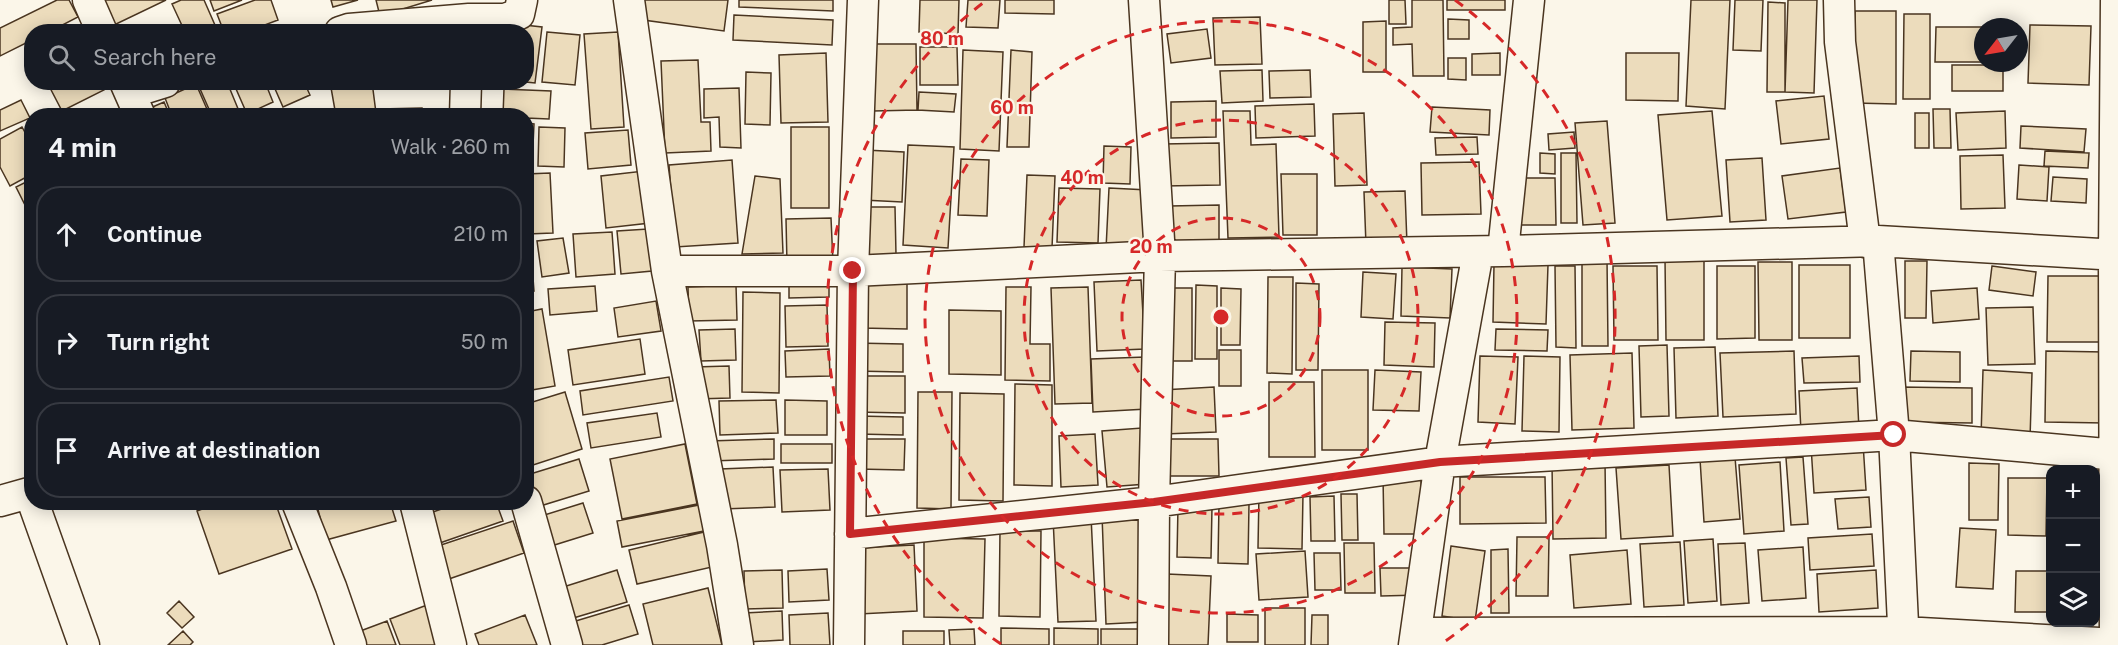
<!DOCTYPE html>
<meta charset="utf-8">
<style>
body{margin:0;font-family:"Public Sans",sans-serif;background:#20242c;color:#f1f3f6}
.controls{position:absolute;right:18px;bottom:18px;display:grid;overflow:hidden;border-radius:12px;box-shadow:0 3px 15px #0003}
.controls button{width:54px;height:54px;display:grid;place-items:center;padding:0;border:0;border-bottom:2px solid #363941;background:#171b24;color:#f1f3f6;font:30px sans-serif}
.compass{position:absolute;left:1974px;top:18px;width:54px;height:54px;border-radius:50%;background:#171b24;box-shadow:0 3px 15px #0003;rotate:239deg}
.stop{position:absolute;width:18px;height:18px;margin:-14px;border:4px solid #c62828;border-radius:50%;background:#fff}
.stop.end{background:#c62828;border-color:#fff;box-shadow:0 2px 6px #0008}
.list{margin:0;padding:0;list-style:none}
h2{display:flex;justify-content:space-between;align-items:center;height:78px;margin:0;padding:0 24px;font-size:26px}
h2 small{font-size:20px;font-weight:400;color:#9ea1a6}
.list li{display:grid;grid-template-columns:39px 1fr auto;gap:18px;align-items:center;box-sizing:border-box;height:96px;margin:0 12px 12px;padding:0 12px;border:2px solid #363941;border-radius:24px}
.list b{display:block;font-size:22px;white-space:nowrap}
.list em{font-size:20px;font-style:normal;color:#9ea1a6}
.icon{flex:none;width:33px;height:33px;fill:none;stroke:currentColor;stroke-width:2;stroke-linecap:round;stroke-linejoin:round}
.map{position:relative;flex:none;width:2118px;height:645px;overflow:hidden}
.search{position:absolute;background:#171b24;box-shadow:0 3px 15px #0003;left:24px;top:24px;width:510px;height:66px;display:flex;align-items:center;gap:15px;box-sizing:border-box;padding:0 21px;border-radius:24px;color:#9ea1a6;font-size:22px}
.panel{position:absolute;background:#171b24;box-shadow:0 3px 15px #0003;left:24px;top:108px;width:510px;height:402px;border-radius:24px}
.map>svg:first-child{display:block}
</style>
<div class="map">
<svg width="2118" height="645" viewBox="0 0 2118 645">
<rect width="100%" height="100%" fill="#fbf6e9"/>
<!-- building -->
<path fill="#ecdcbc" stroke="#4a3520" stroke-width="1.5" d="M 57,0 L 69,0 L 78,17 L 49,32 L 32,32 L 32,40 L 0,56 L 0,28 Z
M 99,0 L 166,0 L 112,26 Z
M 181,0 L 204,0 L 218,32 L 185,32 L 172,4 Z
M 210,0 L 242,0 L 214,11 Z
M 255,0 L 271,0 L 278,20 L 246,32 L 224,32 L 217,14 Z
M 331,0 L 358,0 L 333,7 Z
M 376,0 L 432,0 L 380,16 Z
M 638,0 L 728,0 L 724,31 L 636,19 Z
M 739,0 L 833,0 L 833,11 L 739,7 Z
M 920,0 L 959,0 L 958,34 L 919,32 Z
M 968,0 L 1000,0 L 998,28 L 966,27 Z
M 1005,0 L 1054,0 L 1054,14 L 1005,13 Z
M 1389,0 L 1405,0 L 1406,24 L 1389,24 Z
M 1412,0 L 1443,0 L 1444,76 L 1413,76 L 1412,44 L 1393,45 L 1393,28 L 1412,27 Z
M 1447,0 L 1505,0 L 1505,10 L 1447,10 Z
M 1691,0 L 1730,0 L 1725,109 L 1686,106 Z
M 1735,0 L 1763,0 L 1761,51 L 1733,50 Z
M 1788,0 L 1817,0 L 1814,93 L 1785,92 Z
M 1768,2 L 1785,3 L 1785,92 L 1767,92 Z
M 1855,11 L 1896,11 L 1896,104 L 1854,103 Z
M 1904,14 L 1930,14 L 1930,99 L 1903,99 Z
M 734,15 L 833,20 L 832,45 L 733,40 Z
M 1260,17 L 1262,64 L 1215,65 L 1213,18 Z
M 1448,19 L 1469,20 L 1469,39 L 1448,39 Z
M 1386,21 L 1386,72 L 1363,72 L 1363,22 Z
M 498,22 L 542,27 L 535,83 L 526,82 L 526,32 L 496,32 Z
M 2030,25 L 2091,26 L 2089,85 L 2028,83 Z
M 1936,27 L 1988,27 L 1983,27 L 1983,62 L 1935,62 Z
M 1207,29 L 1211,58 L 1171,63 L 1167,34 Z
M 547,32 L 580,35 L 575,85 L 542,82 Z
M 618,32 L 624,127 L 591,129 L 584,34 Z
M 871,44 L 916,44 L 917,110 L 873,111 Z
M 920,47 L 957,47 L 958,85 L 920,85 Z
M 963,50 L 1003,52 L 999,151 L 960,149 Z
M 1011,50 L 1032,52 L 1029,147 L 1007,147 Z
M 826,53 L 828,122 L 781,123 L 779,55 Z
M 1500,53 L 1500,75 L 1472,75 L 1472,54 Z
M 1626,53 L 1679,53 L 1678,101 L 1626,100 Z
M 1448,58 L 1466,58 L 1466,80 L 1448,79 Z
M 698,60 L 701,122 L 710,122 L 711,151 L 665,153 L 661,61 Z
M 1952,65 L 2003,65 L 2003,91 L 1952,91 Z
M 1262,70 L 1263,101 L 1222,103 L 1220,71 Z
M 1310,70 L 1311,97 L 1270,98 L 1269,71 Z
M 746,72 L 771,73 L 770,125 L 745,124 Z
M 47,82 L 101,82 L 104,90 L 62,111 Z
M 197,82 L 227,82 L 241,116 L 212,116 Z
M 233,82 L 265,82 L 273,102 L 247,114 Z
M 272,82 L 304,82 L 310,95 L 283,107 Z
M 330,82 L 372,82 L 376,113 L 360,116 L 336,116 Z
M 196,84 L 210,116 L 172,116 L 165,98 Z
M 739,88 L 741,148 L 720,147 L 719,117 L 704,118 L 704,89 Z
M 504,89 L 551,91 L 549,119 L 526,118 L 526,116 L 503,116 Z
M 919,92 L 956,94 L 954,112 L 918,110 Z
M 1824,96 L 1829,139 L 1781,144 L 1776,101 Z
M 21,100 L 30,118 L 0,131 L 0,110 Z
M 1216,101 L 1216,137 L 1171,138 L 1171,102 Z
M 164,102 L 170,116 L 151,116 L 148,109 Z
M 1314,104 L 1315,136 L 1256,138 L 1255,106 Z
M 1432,107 L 1490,110 L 1489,135 L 1430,132 Z
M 422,108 L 422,116 L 380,116 L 380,109 Z
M 1933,109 L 1950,109 L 1951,148 L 1934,148 Z
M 1223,111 L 1250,111 L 1251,145 L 1276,144 L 1279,237 L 1228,238 Z
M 1712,111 L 1722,216 L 1667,220 L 1658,115 Z
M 2005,111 L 2006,148 L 1958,150 L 1956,113 Z
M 1364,113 L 1367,185 L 1335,186 L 1333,114 Z
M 1915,113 L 1929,113 L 1929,148 L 1915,148 Z
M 1607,121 L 1615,223 L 1583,225 L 1575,123 Z
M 526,123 L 534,124 L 532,167 L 526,167 Z
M 2021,126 L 2086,129 L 2084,152 L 2020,148 Z
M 22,127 L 32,145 L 32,174 L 10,186 L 0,167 L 0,139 Z
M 539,127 L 565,128 L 564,167 L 538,166 Z
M 791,127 L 829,127 L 829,208 L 791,208 Z
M 628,130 L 631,165 L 588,169 L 585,133 Z
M 1574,132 L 1575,148 L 1549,150 L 1548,134 Z
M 1477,137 L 1478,154 L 1436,155 L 1435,138 Z
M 1219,143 L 1220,185 L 1164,186 L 1163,144 Z
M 908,145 L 954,147 L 948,248 L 903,245 Z
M 1104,146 L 1131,147 L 1130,184 L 1103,183 Z
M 865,150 L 904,152 L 902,202 L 863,200 Z
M 2045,151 L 2089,153 L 2088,168 L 2044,166 Z
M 1540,153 L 1555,154 L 1555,174 L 1540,173 Z
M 1561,153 L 1576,153 L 1577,223 L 1561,223 Z
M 2003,155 L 2005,208 L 1961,209 L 1960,156 Z
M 1762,158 L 1766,220 L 1730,222 L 1726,160 Z
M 961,159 L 989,160 L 987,216 L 958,215 Z
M 732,160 L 738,243 L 675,247 L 669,165 Z
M 1479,162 L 1481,214 L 1422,215 L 1421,163 Z
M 2019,165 L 2049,167 L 2047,201 L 2017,199 Z
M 1840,168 L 1846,212 L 1788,219 L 1782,176 Z
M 644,171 L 650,223 L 606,228 L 601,176 Z
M 550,173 L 553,233 L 527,234 L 526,174 Z
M 1281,174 L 1317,174 L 1317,235 L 1283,235 Z
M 1027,175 L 1055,176 L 1052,248 L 1024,247 Z
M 755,176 L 780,179 L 783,253 L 742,254 Z
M 2053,177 L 2087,179 L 2086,203 L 2051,201 Z
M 1512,178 L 1555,178 L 1556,225 L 1513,225 Z
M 32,179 L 32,219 L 16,187 Z
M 1059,188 L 1100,189 L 1098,243 L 1057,242 Z
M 1109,188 L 1148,190 L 1146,251 L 1106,249 Z
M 1405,191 L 1407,244 L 1366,245 L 1364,192 Z
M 1219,205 L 1219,249 L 1170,250 L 1170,206 Z
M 861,207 L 895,207 L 896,255 L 863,255 Z
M 831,218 L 833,263 L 787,264 L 786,219 Z
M 648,229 L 652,271 L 621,274 L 617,231 Z
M 612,232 L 615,274 L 576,277 L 573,234 Z
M 563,238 L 569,273 L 542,277 L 537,241 Z
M 526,239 L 530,239 L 534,291 L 526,292 Z
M 1607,259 L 1608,346 L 1582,346 L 1582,260 Z
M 1665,259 L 1704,259 L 1704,340 L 1666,340 Z
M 1905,261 L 1927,261 L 1926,318 L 1905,318 Z
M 1758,262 L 1792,262 L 1792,340 L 1759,340 Z
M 1494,264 L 1548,265 L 1546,324 L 1493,322 Z
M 1799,265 L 1850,265 L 1850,338 L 1799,338 Z
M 1555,266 L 1575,266 L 1576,348 L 1556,347 Z
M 1613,266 L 1657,266 L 1658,340 L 1614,340 Z
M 1717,266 L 1755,266 L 1755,338 L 1717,339 Z
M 1992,266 L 2036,272 L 2033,296 L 1989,290 Z
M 1402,267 L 1452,269 L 1450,318 L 1401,316 Z
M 1363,272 L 1396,274 L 1393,319 L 1361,317 Z
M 2048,276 L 2103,276 L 2103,342 L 2047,342 Z
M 1268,277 L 1293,277 L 1292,374 L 1267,373 Z
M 1141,280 L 1145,349 L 1097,351 L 1094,282 Z
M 789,283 L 829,283 L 829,297 L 789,298 Z
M 861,283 L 907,283 L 907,329 L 861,328 Z
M 1296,283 L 1319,284 L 1318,370 L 1296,370 Z
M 736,285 L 737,320 L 689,321 L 688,287 Z
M 1196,285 L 1217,286 L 1217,359 L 1195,359 Z
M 595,286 L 597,311 L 550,315 L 548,289 Z
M 1006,287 L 1031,287 L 1030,344 L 1050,344 L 1050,381 L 1005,380 Z
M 1088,287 L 1092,403 L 1055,404 L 1051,288 Z
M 1169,288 L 1192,288 L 1192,361 L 1168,361 Z
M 1221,288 L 1241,289 L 1240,345 L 1221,345 Z
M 1977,288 L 1979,319 L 1933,323 L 1931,291 Z
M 743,292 L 780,293 L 779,393 L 742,392 Z
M 656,301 L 661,331 L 618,337 L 614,308 Z
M 827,305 L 828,346 L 786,347 L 785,306 Z
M 2033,307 L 2035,364 L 1988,365 L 1986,308 Z
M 542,309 L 555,386 L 526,391 L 526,312 Z
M 949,310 L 1001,311 L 1001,375 L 949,374 Z
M 1385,322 L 1435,323 L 1434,367 L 1384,365 Z
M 735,329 L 736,360 L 701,361 L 699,330 Z
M 1496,329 L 1548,330 L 1547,351 L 1495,350 Z
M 640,339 L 645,374 L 573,385 L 568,350 Z
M 854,343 L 903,344 L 903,372 L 854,371 Z
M 1667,345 L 1669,416 L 1641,417 L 1639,346 Z
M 1715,347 L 1718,416 L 1676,418 L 1674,348 Z
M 829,349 L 830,376 L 786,377 L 785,351 Z
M 1219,350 L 1241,350 L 1241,386 L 1219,386 Z
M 1794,351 L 1796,414 L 1723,417 L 1720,353 Z
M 1911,351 L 1960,352 L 1960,382 L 1910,381 Z
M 2046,351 L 2105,352 L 2105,423 L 2045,422 Z
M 1632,353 L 1634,428 L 1572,430 L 1570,355 Z
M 1480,356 L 1518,357 L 1515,424 L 1478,422 Z
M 1524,356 L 1560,357 L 1559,432 L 1522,431 Z
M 1859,356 L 1860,382 L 1804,383 L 1802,358 Z
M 1145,357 L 1147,409 L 1093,412 L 1091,359 Z
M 729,366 L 730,398 L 695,399 L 694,367 Z
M 1322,370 L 1368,370 L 1368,450 L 1322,450 Z
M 1375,370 L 1421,372 L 1419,411 L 1373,410 Z
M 1983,370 L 2032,373 L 2030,439 L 1981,437 Z
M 856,376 L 905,376 L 905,413 L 855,412 Z
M 669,377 L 673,401 L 583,415 L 580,391 Z
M 1269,382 L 1314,382 L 1315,457 L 1269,457 Z
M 1015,384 L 1052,385 L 1052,486 L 1014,485 Z
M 1214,387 L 1216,432 L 1164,434 L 1162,390 Z
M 1899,387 L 1972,388 L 1972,423 L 1899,422 Z
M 1857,388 L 1859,430 L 1801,432 L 1799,391 Z
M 565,392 L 582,449 L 527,467 L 526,404 Z
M 918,392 L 952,392 L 951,509 L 917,508 Z
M 960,393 L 1004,394 L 1003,501 L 959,500 Z
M 776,400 L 778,433 L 720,435 L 719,401 Z
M 785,400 L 827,401 L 827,435 L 785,435 Z
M 657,413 L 661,437 L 591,448 L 587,423 Z
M 857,416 L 903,417 L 903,435 L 857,434 Z
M 1142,428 L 1147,484 L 1107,487 L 1102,431 Z
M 1095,434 L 1098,485 L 1061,487 L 1059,436 Z
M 774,439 L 774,459 L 710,461 L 709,441 Z
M 858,439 L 905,439 L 904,470 L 857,469 Z
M 1166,439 L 1218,439 L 1219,476 L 1167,476 Z
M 1863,443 L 1866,490 L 1814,493 L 1811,446 Z
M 685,444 L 697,504 L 622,519 L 610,459 Z
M 781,444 L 832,444 L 832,463 L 781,463 Z
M 1735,457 L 1740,519 L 1704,522 L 1700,459 Z
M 1803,457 L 1808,524 L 1791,525 L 1786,458 Z
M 2055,457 L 2107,460 L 2102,537 L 2096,537 L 2096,470 L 2054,470 Z
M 579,459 L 589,491 L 537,507 L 527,475 Z
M 1552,462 L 1605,462 L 1606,538 L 1553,539 Z
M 1780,462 L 1784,531 L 1744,534 L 1739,465 Z
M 1969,463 L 1999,464 L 1998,520 L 1969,520 Z
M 1669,465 L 1673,536 L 1621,539 L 1616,468 Z
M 773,467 L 775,507 L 722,509 L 720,469 Z
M 828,469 L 830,510 L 782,512 L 780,470 Z
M 1421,475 L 1422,534 L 1384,534 L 1383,476 Z
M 1460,477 L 1545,477 L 1546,523 L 1460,524 Z
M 2008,478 L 2047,478 L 2046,536 L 2008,535 Z
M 1259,493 L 1303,494 L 1302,549 L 1258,548 Z
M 1341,494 L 1357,494 L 1358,540 L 1342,540 Z
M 1334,496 L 1335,541 L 1311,541 L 1310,497 Z
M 1869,497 L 1871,527 L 1838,529 L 1835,499 Z
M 221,502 L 275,502 L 292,549 L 219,574 L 197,511 Z
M 316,502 L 390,502 L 396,521 L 326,540 Z
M 462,502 L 496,502 L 503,521 L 437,544 L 427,514 Z
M 583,503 L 593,533 L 548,547 L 538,517 Z
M 1219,503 L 1249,504 L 1248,564 L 1218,563 Z
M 699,505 L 704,531 L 622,547 L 617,521 Z
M 1178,506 L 1212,507 L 1211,558 L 1177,557 Z
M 1141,514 L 1145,622 L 1106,624 L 1102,515 Z
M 1091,516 L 1096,621 L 1058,622 L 1053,518 Z
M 513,521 L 524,553 L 446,580 L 435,547 Z
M 1960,528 L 1996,530 L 1993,589 L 1956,587 Z
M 1000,531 L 1041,531 L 1040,617 L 999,616 Z
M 704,532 L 712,567 L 637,584 L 629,550 Z
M 1872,534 L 1874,566 L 1810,570 L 1808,538 Z
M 1517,537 L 1549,537 L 1548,596 L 1516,596 Z
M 924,538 L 985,539 L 983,618 L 924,617 Z
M 1713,539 L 1717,601 L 1688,603 L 1684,541 Z
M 1680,542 L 1684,605 L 1644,607 L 1640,544 Z
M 1344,543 L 1374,543 L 1375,593 L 1345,593 Z
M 1745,543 L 1749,603 L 1721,605 L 1718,544 Z
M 914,545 L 917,611 L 859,614 L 855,548 Z
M 1451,546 L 1485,551 L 1475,621 L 1442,616 Z
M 1803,547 L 1806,598 L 1762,601 L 1758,550 Z
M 1508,549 L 1509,613 L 1491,613 L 1491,550 Z
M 1627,550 L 1631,604 L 1574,608 L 1570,555 Z
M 1305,551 L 1308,597 L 1259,600 L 1256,554 Z
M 1314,553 L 1340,553 L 1341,590 L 1315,590 Z
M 1380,568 L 1419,568 L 1420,595 L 1381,596 Z
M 827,569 L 829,600 L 789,602 L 788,571 Z
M 617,570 L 627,602 L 570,619 L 560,588 Z
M 782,570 L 783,608 L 745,609 L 744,571 Z
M 1876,570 L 1878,608 L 1819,612 L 1817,574 Z
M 2016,571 L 2050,571 L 2050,612 L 2015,612 Z
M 1167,574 L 1211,576 L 1208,645 L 1165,645 Z
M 708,588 L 722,645 L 653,645 L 643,604 Z
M 179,601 L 194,617 L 182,628 L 167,613 Z
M 427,605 L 442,645 L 400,645 L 390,619 Z
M 629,605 L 638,634 L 602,645 L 577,645 L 569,623 Z
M 1265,608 L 1305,608 L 1305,645 L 1265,645 Z
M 782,611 L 783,640 L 746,642 L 744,613 Z
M 828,613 L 830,645 L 790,645 L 789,615 Z
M 1227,614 L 1258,615 L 1258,642 L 1227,642 Z
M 525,615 L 537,645 L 479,645 L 475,634 Z
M 1312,615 L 1328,615 L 1328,645 L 1311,645 Z
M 387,621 L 396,645 L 360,645 L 355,633 Z
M 1001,628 L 1049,629 L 1049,645 L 1001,645 Z
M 1054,628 L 1098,629 L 1098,645 L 1054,645 Z
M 974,629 L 975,645 L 950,645 L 949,630 Z
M 1101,629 L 1143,629 L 1143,645 L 1101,645 Z
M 183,631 L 193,642 L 190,645 L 168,645 Z
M 903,631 L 944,631 L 944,645 L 903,645 Z"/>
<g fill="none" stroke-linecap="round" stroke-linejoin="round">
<!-- minor casing -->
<g stroke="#4a3520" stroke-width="33">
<path id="minor" d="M 88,0 L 102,32
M 629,0 L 667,271 L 722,545 L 738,645
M 1839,0 L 1840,42 L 1865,242
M 340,32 L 349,29 L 469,19 L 505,19 L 519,14 L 522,0
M 125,82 L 140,116
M 130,93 L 165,82
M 465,116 L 466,82
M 1878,241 L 2118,255
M 1503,251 L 1529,0
M 667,271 L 853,271 L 1160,256 L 1144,0
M 0,501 L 29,493 L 32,499
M 526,501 L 567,645
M 33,502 L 84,645
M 297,502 L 331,587 L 351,645
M 415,502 L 451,645
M 850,534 L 1154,502 L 1440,462 L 1894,435 L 2118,455
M 1416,633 L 1903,632 L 2118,644
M 849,645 L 853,271 L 863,0
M 1153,645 L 1154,502 L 1160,256 L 1503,251 L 1878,241 L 1894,435 L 1904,645
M 1414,645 L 1440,462 L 1478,252
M 2115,645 L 2114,255 L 2116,0"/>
</g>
<!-- minor -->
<use href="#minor" stroke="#fbf6e9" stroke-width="30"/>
</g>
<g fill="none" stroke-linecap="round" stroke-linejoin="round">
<!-- route -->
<path stroke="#c62828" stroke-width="8" d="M 853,271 L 850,534 L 1154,502 L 1440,462 L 1894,435"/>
</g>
<!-- distance rings -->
<g fill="none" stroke="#d62828" stroke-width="3" stroke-dasharray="10 8">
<circle cx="1221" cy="317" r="99"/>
<circle cx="1221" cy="317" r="197"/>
<circle cx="1221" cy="317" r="296"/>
<path d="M1001 644A394 394 0 0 1 987 0M1455 0A394 394 0 0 1 1441 644"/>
</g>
<circle cx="1221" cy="317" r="9" fill="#d62828" stroke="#fbf6e9" stroke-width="3"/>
<g font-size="18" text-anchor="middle" font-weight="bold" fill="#d62828" stroke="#fbf6e9" stroke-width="4.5" stroke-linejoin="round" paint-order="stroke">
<text x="942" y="45">80 m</text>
<text x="1012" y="114">60 m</text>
<text x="1082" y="184">40 m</text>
<text x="1151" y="253">20 m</text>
</g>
</svg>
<div class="controls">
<button>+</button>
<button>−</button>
<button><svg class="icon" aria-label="layers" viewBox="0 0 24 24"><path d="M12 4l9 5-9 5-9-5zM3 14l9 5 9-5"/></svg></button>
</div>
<svg class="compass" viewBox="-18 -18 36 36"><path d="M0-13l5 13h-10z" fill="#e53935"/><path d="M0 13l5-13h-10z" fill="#9ea1a6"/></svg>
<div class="stop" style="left:1894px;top:435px"></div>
<div class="stop end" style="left:853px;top:271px"></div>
<div class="search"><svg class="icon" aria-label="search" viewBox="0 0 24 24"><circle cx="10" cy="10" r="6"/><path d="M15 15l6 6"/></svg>Search here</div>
<section class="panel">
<h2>4 min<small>Walk · 260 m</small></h2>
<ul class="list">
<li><svg class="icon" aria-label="ahead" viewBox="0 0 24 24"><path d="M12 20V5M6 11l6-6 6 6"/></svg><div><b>Continue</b></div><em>210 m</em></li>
<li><svg class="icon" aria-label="right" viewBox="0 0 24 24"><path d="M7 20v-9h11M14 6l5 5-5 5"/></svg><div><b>Turn right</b></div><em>50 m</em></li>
<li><svg class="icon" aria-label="arrive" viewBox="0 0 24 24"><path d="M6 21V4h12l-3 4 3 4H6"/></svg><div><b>Arrive at destination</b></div></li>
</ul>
</section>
</div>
